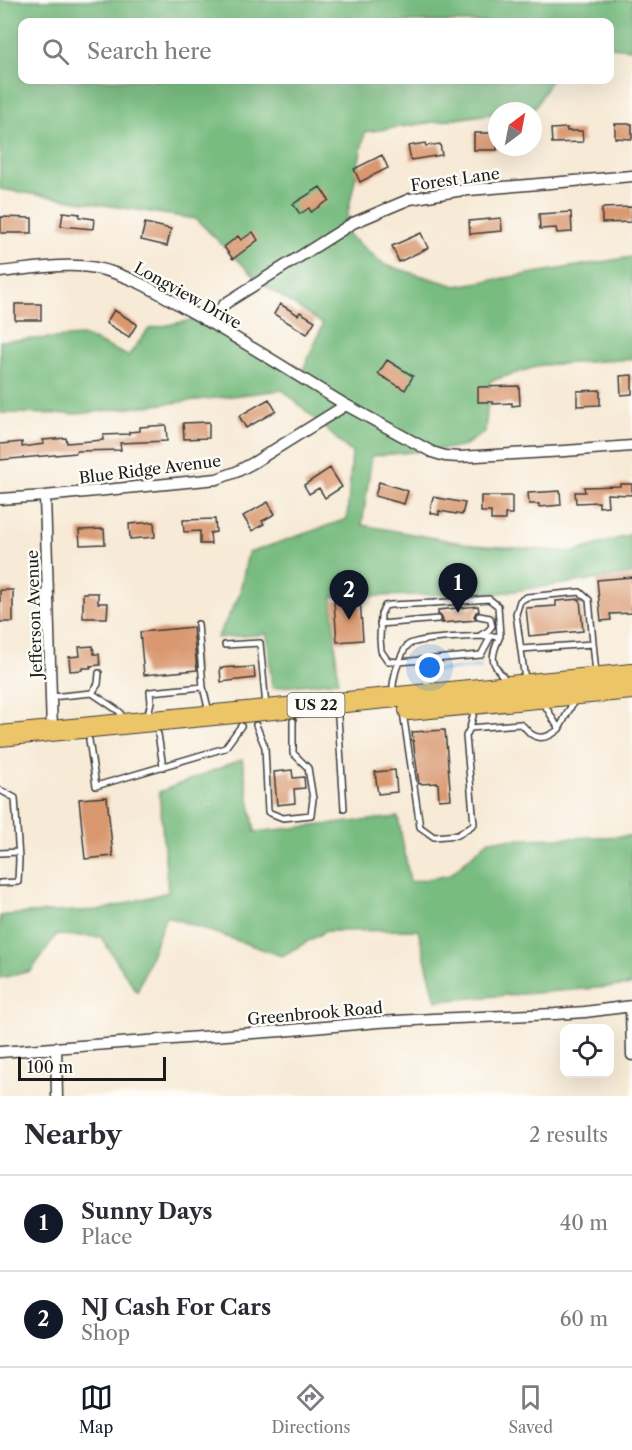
<!DOCTYPE html>
<style>
body{margin:0;font-family:"Libre Caslon Text",serif;background:#f7f7f7;color:#2b2b33}
.controls{position:absolute;right:18px;bottom:18px;display:grid;overflow:hidden;border-radius:12px;box-shadow:0 6px 24px #0002}
.controls button{width:54px;height:54px;display:grid;place-items:center;padding:0;border:0;border-bottom:2px solid #e1e1e2;background:#fff;color:#2b2b33;font:30px sans-serif}
.compass{position:absolute;left:488px;top:102px;width:54px;height:54px;border-radius:50%;background:#fff;box-shadow:0 6px 24px #0002;rotate:32deg}
.scale{position:absolute;left:18px;bottom:15px;width:148px;box-sizing:border-box;padding-left:6px;border:3px solid #1c1c1c;border-top:0;font-size:16px;line-height:21px;white-space:nowrap;color:#1c1c1c;-webkit-text-stroke:4px #fdfcf7;paint-order:stroke}
.you{position:absolute;left:430px;top:668px;width:21px;height:21px;margin:-15px;border:4px solid #fff;border-radius:50%;background:#1a73e8;box-shadow:0 0 0 9px #1a73e833}
.badge{display:grid;place-items:center;width:39px;height:39px;border-radius:50%;background:#111827;color:#fff;font-size:20px;font-weight:700}
.pin{position:absolute;translate:-50% -50px;filter:drop-shadow(0 2px 3px #0008)}
.pin::after{content:'';position:absolute;top:32px;width:21px;height:18px;background:inherit;clip-path:polygon(0 0,100% 0,50% 100%)}
.list{margin:0;padding:0;list-style:none}
h2{display:flex;justify-content:space-between;align-items:center;height:78px;margin:0;padding:0 24px;font-size:26px}
h2 small{font-size:20px;font-weight:400;color:#7c7c81}
.list li{display:grid;grid-template-columns:39px 1fr auto;gap:18px;align-items:center;box-sizing:border-box;height:96px;padding:0 24px;border-top:2px solid #e1e1e2}
.list b{display:block;font-size:22px;white-space:nowrap}
.list p{margin:0;font-size:20px;white-space:nowrap;color:#7c7c81}
.list em{font-size:20px;font-style:normal;color:#7c7c81}
.icon{flex:none;width:33px;height:33px;fill:none;stroke:currentColor;stroke-width:2;stroke-linecap:round;stroke-linejoin:round}
.map{position:relative;flex:none;width:632px;height:1096px;overflow:hidden}
.search{position:absolute;background:#fff;box-shadow:0 6px 24px #0002;left:18px;right:18px;top:18px;height:66px;display:flex;align-items:center;gap:15px;box-sizing:border-box;padding:0 21px;border-radius:12px;color:#7c7c81;font-size:22px}
.sheet{height:270px;background:#fff}
nav{display:flex;justify-content:space-around;align-items:center;box-sizing:border-box;height:84px;border-top:2px solid #e1e1e2;background:#fff;font-size:16px;color:#7c7c81}
nav a{display:grid;justify-items:center;gap:3px}
nav .on{color:#111827}
.map>svg:first-child{display:block}
</style>
<div class="map">
<svg width="632" height="1096" viewBox="0 0 632 1096">
<rect width="100%" height="100%" fill="#fdfcf7"/>
<filter id="ink" filterUnits="userSpaceOnUse"><feTurbulence type="fractalNoise" baseFrequency=".0167" numOctaves="2"/><feDisplacementMap in="SourceGraphic" scale="12" xChannelSelector="R" yChannelSelector="G"/><feConvolveMatrix kernelMatrix="1 2 1 2 8 2 1 2 1" color-interpolation-filters="sRGB"/></filter>
<filter id="wash" filterUnits="userSpaceOnUse"><feTurbulence type="fractalNoise" baseFrequency=".008" numOctaves="4" result="noise"/><feDisplacementMap in="SourceGraphic" scale="24" xChannelSelector="R" yChannelSelector="G"/><feGaussianBlur stdDeviation="1.35" result="paint"/><feColorMatrix in="noise" values="0 0 0 0 0 0 0 0 0 0 0 0 0 0 0 0 0 1.4 0 .05"/><feComposite in="paint" operator="in"/></filter>
<g filter="url(#wash)">
<rect width="100%" height="100%" fill="#f7ead6"/>
<!-- forest -->
<path fill="#78bc80" stroke="#4a6c4e" stroke-width="1.5" d="M 0,0 L 632,0 L 632,49 L 610,47 L 610,22 L 22,22 L 22,80 L 551,80 L 535,108 L 515,111 L 497,111 L 497,113 L 365,132 L 344,231 L 385,265 L 456,286 L 632,257 L 632,359 L 542,365 L 490,381 L 485,432 L 462,447 L 372,456 L 362,525 L 474,545 L 574,552 L 632,534 L 632,574 L 500,593 L 332,597 L 338,681 L 272,688 L 267,634 L 217,638 L 239,596 L 248,553 L 347,519 L 352,453 L 283,390 L 77,414 L 0,413 L 0,341 L 85,336 L 128,356 L 149,329 L 196,319 L 300,377 L 323,324 L 261,283 L 196,219 L 0,189 Z
M 242,759 L 255,832 L 398,817 L 410,882 L 450,875 L 489,840 L 632,836 L 632,985 L 436,1001 L 418,930 L 326,931 L 282,956 L 166,916 L 137,992 L 101,937 L 56,935 L 31,971 L 0,978 L 0,916 L 29,913 L 102,910 L 168,892 L 159,792 Z"/>
<g fill="none" stroke-linecap="round" stroke-linejoin="round">
<!-- stream -->
<path stroke="#76b7eb" stroke-width="3" d="M 419,663 L 421,670 L 424,672 L 478,667 L 481,668"/>
</g>
<g id="blocks">
<!-- building -->
<path fill="#d99870" d="M 615,124 L 632,124 L 632,139 L 615,138 Z
M 567,128 L 567,131 L 582,131 L 583,142 L 552,143 L 551,129 Z
M 474,133 L 497,133 L 497,150 L 474,150 Z
M 425,143 L 426,146 L 440,144 L 442,155 L 411,160 L 408,146 Z
M 382,155 L 388,168 L 360,182 L 354,169 Z
M 320,187 L 329,200 L 311,212 L 309,208 L 300,214 L 293,204 Z
M 632,207 L 632,222 L 602,223 L 602,208 Z
M 63,212 L 80,214 L 79,217 L 94,219 L 93,229 L 61,226 Z
M 571,212 L 572,232 L 557,233 L 556,228 L 540,229 L 539,214 Z
M 1,217 L 32,218 L 32,233 L 1,233 Z
M 501,218 L 502,231 L 470,234 L 469,221 Z
M 145,223 L 171,229 L 167,246 L 141,240 Z
M 253,232 L 258,240 L 233,259 L 224,247 L 238,236 L 241,240 Z
M 421,233 L 428,248 L 399,262 L 392,246 Z
M 15,304 L 41,304 L 41,320 L 15,320 Z
M 280,304 L 298,315 L 300,312 L 315,321 L 307,334 L 274,314 Z
M 114,310 L 137,324 L 129,337 L 106,323 Z
M 387,360 L 413,376 L 405,390 L 378,374 Z
M 632,375 L 632,394 L 621,395 L 620,376 Z
M 519,386 L 520,405 L 512,406 L 512,403 L 493,404 L 493,402 L 478,402 L 478,387 Z
M 600,390 L 600,405 L 577,406 L 577,391 Z
M 269,399 L 276,411 L 246,428 L 239,416 Z
M 209,422 L 209,438 L 184,439 L 183,423 Z
M 166,425 L 167,441 L 120,443 L 121,450 L 76,451 L 76,453 L 0,460 L 0,444 L 22,442 L 22,447 L 44,444 L 43,440 L 66,438 L 67,443 L 103,440 L 103,435 L 129,434 L 129,432 L 140,431 L 140,427 Z
M 330,468 L 342,487 L 325,498 L 319,488 L 309,494 L 304,485 Z
M 379,482 L 408,491 L 404,504 L 375,496 Z
M 620,484 L 632,484 L 632,495 L 607,494 L 608,506 L 599,507 L 599,502 L 576,503 L 575,492 L 585,492 L 584,487 L 620,486 Z
M 560,491 L 561,505 L 539,507 L 539,504 L 529,504 L 528,493 Z
M 481,496 L 512,496 L 512,514 L 505,514 L 505,520 L 491,520 L 491,512 L 481,512 Z
M 433,497 L 465,503 L 462,515 L 439,511 L 439,515 L 430,513 Z
M 268,502 L 275,514 L 262,521 L 264,524 L 252,531 L 243,516 Z
M 215,519 L 216,532 L 210,533 L 211,544 L 200,544 L 200,531 L 184,532 L 183,520 Z
M 154,522 L 155,537 L 130,539 L 129,524 Z
M 104,529 L 105,544 L 80,545 L 79,530 Z
M 632,577 L 632,613 L 610,614 L 611,620 L 601,621 L 597,580 Z
M 0,590 L 13,590 L 13,622 L 0,622 Z
M 83,593 L 98,593 L 98,603 L 108,603 L 107,618 L 83,618 Z
M 360,599 L 363,640 L 337,642 L 334,601 Z
M 580,599 L 583,631 L 529,636 L 526,608 L 556,606 L 556,601 Z
M 478,606 L 479,611 L 476,612 L 474,616 L 476,620 L 441,623 L 443,621 L 442,617 L 438,614 L 438,610 Z
M 193,627 L 197,670 L 144,675 L 140,632 Z
M 93,646 L 94,654 L 99,654 L 100,665 L 90,666 L 91,668 L 82,668 L 82,670 L 70,671 L 69,657 L 80,656 L 79,647 Z
M 235,667 L 235,668 L 254,667 L 255,678 L 221,682 L 220,668 Z
M 445,730 L 451,799 L 439,800 L 438,783 L 419,784 L 412,732 Z
M 292,770 L 293,778 L 304,777 L 305,788 L 294,789 L 295,803 L 277,805 L 274,772 Z
M 395,770 L 397,792 L 378,794 L 375,772 Z
M 107,797 L 113,856 L 85,859 L 79,799 Z"/>
</g>
</g>
<g filter="url(#ink)">
<use href="#blocks" fill-opacity="0" stroke="#3d3b38" stroke-width="1.5"/>
<g fill="none" stroke-linecap="round" stroke-linejoin="round">
<!-- lane casing -->
<g stroke="#3d3b38" stroke-width="8">
<path id="lane" d="M 479,616 L 490,618 L 492,626 L 488,631 L 481,635
M 198,624 L 203,687 L 209,712
M 380,624 L 438,619
M 491,636 L 481,655 L 399,662 L 388,661 L 381,651 L 380,639 L 381,614 L 385,606 L 390,605 L 434,603 L 489,599 L 498,606 L 500,636
M 225,645 L 260,643 L 266,706
M 521,649 L 593,644
M 525,680 L 516,614 L 520,601 L 527,597 L 580,592 L 589,600 L 596,674
M 92,693 L 98,684 L 99,673
M 393,693 C 392,685 394,678 396,670 C 399,662 402,651 408,645 C 418,637 485,636 500,636 C 490,658 490,663 507,681
M 51,697 L 92,693 L 120,712 L 122,719
M 543,702 L 559,729 L 575,699
M 475,708 L 470,728 L 520,724 C 526,727 526,730 531,734 C 541,741 551,736 559,729
M 403,712 L 420,827 L 434,837 L 458,835 L 474,824 L 466,736 L 470,728
M 338,717 L 344,808
M 147,718 L 151,702 L 150,692 L 203,687
M 256,725 L 265,747 L 268,812 L 283,818 L 311,815 L 313,799 L 308,768 L 293,753 L 293,721
M 158,734 L 163,767
M 89,740 L 96,786 L 225,748 L 241,726
M 0,790 L 15,798 L 19,859 L 18,882 L 0,883
M 0,853 L 18,852"/>
</g>
<!-- street casing -->
<g stroke="#3d3b38" stroke-width="13">
<path id="street" d="M 0,272 C 31,269 65,262 96,268 C 130,275 159,293 188,310 C 241,340 293,373 346,405
M 209,321 L 226,303 L 353,223 L 410,199 L 457,191 L 632,176
M 45,496 L 52,731
M 0,499 L 45,496 L 217,479 L 236,472 L 253,463 L 346,405 L 432,452 L 445,456 L 459,457 L 565,451 L 632,446
M 631,1006 L 632,1055
M 56,1048 L 57,1096
M 0,1052 L 281,1031 L 378,1022 L 433,1019 L 555,1014 L 585,1012 L 632,1006"/>
</g>
<!-- highway casing -->
<g stroke="#3d3b38" stroke-width="22">
<path id="highway" d="M 409,710 L 632,689
M 0,736 L 632,674"/>
</g>
<!-- lane -->
<use href="#lane" stroke="#fff" stroke-width="5"/>
<!-- street -->
<use href="#street" stroke="#fff" stroke-width="10"/>
<!-- highway -->
<use href="#highway" stroke="#edc569" stroke-width="20"/>
</g>
</g>
<g text-anchor="middle" stroke-width="5" stroke-linejoin="round" paint-order="stroke">
<!-- shield labels -->
<rect fill="#fdfcf7" stroke="#605f5e" stroke-width="1.5" x="287.5" y="693" width="57" height="24" rx="4.5"/>
<g font-size="15" font-weight="bold" fill="#1c1c1c">
<text x="316" y="710">US 22</text>
</g>
<!-- street labels -->
<g font-size="16" fill="#1c1c1c" stroke="#fdfcf7">
<text transform="translate(455 179) rotate(-8)" y="6">Forest Lane</text>
<text transform="translate(188 295) rotate(29)" y="6">Longview Drive</text>
<text transform="translate(150 469) rotate(-7)" y="6">Blue Ridge Avenue</text>
<text transform="translate(34 614) rotate(-92)" y="6">Jefferson Avenue</text>
<text transform="translate(315 1013) rotate(-5)" y="6">Greenbrook Road</text>
</g>
</g>
</svg>
<div class="controls">
<button><svg class="icon" aria-label="locate" viewBox="0 0 24 24"><circle cx="12" cy="12" r="6"/><path d="M12 2v4M12 18v4M2 12h4M18 12h4"/></svg></button>
</div>
<svg class="compass" viewBox="-18 -18 36 36"><path d="M0-13l5 13h-10z" fill="#e53935"/><path d="M0 13l5-13h-10z" fill="#7c7c81"/></svg>
<div class="scale">100 m</div>
<div class="you"></div>
<div class="pin badge" style="left:458px;top:613px">1</div>
<div class="pin badge" style="left:349px;top:620px">2</div>
<div class="search"><svg class="icon" aria-label="search" viewBox="0 0 24 24"><circle cx="10" cy="10" r="6"/><path d="M15 15l6 6"/></svg>Search here</div>
</div>
<section class="sheet">
<h2>Nearby<small>2 results</small></h2>
<ul class="list">
<li><span class="badge">1</span><div><b>Sunny Days</b><p>Place</p></div><em>40 m</em></li>
<li><span class="badge">2</span><div><b>NJ Cash For Cars</b><p>Shop</p></div><em>60 m</em></li>
</ul>
</section>
<nav>
<a class="on"><svg class="icon" aria-label="map" viewBox="0 0 24 24"><path d="M3 6l6-2 6 2 6-2v14l-6 2-6-2-6 2zM9 4v14M15 6v14"/></svg>Map</a>
<a><svg class="icon" aria-label="directions" viewBox="0 0 24 24"><path d="M12 3l9 9-9 9-9-9zM9 14v-3h6M13 9l2 2-2 2"/></svg>Directions</a>
<a><svg class="icon" aria-label="saved" viewBox="0 0 24 24"><path d="M7 4h10v16l-5-4-5 4z"/></svg>Saved</a>
</nav>
